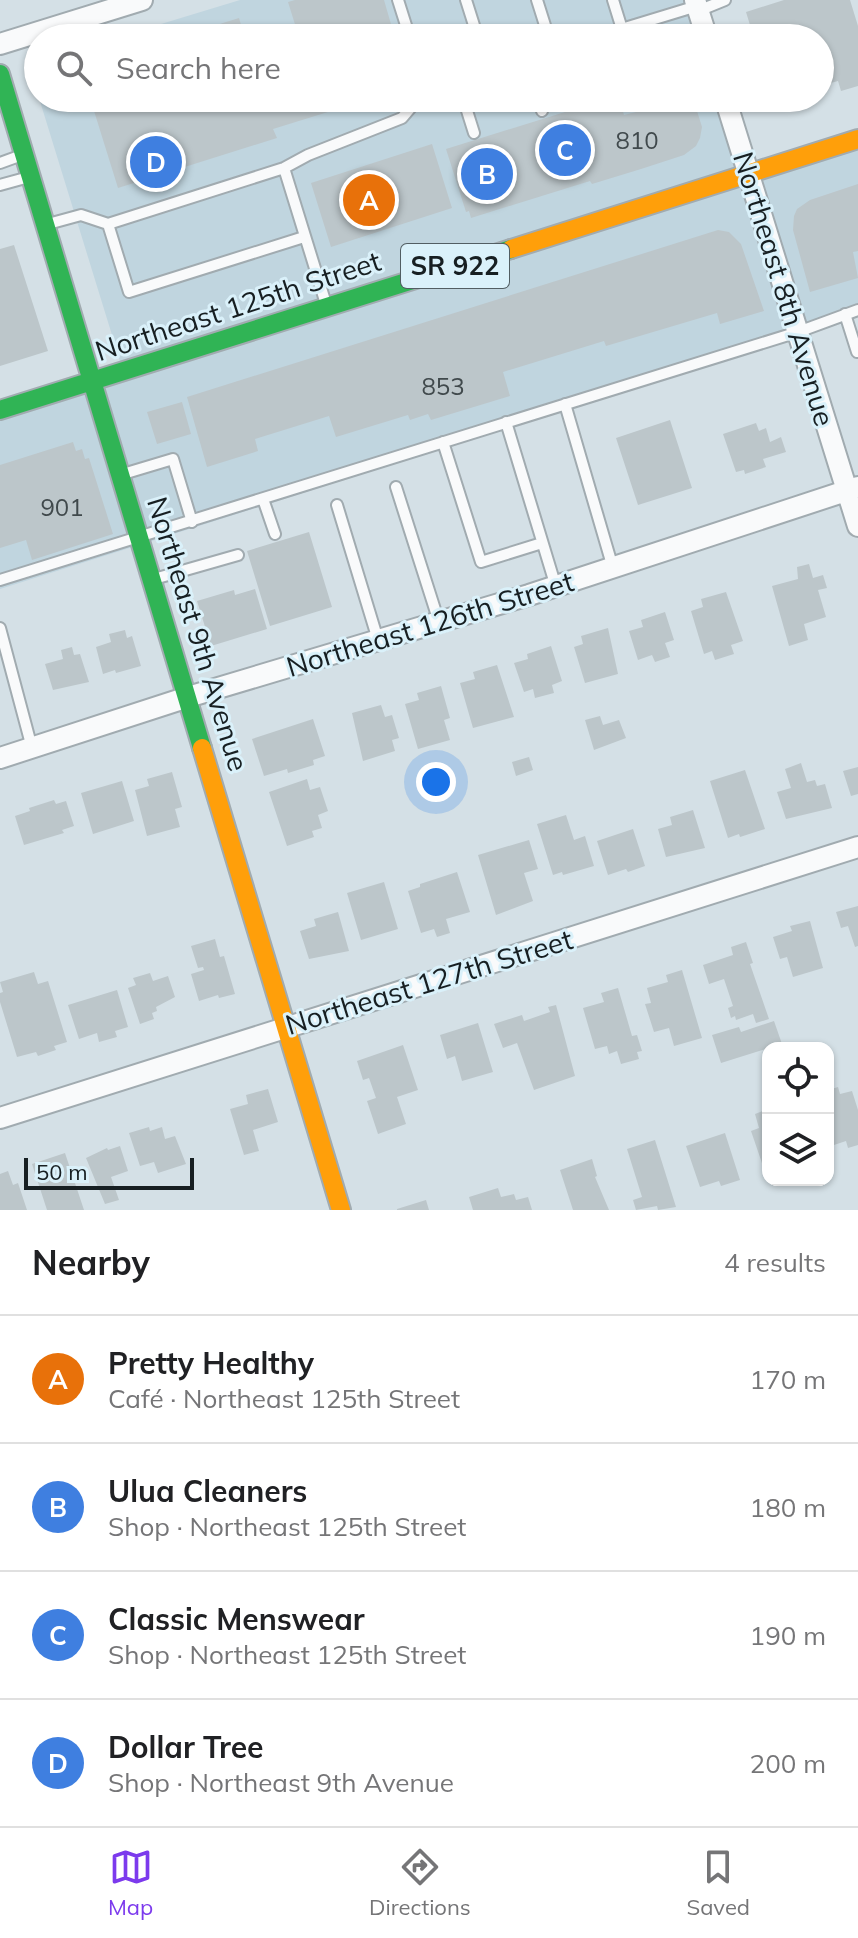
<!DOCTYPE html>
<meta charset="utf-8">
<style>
body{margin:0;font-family:Mulish,sans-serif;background:#f2f2f2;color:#202124}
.controls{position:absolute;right:24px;bottom:24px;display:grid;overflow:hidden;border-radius:16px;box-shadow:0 2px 6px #0004}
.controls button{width:72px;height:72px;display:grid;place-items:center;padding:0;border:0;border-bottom:2px solid #e0e0e0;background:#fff;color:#202124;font:40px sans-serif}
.scale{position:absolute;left:24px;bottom:20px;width:170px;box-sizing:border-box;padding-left:8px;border:4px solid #171f22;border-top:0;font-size:22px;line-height:28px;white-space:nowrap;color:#171f22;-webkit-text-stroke:6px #daf1fa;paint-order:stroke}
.you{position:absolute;left:436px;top:782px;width:28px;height:28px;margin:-20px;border:6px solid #fff;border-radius:50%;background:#1a73e8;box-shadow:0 0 0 12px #1a73e833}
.badge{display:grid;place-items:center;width:52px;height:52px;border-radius:50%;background:#7c3aed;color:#fff;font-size:26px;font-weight:700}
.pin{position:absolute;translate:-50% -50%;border:4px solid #fff;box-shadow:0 2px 8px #0006}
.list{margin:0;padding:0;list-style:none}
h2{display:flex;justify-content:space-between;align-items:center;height:104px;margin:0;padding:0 32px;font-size:34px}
h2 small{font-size:26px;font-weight:400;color:#757577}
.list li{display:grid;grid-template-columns:52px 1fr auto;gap:24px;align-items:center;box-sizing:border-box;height:128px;padding:0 32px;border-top:2px solid #e0e0e0}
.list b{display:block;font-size:30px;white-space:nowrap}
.list p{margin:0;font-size:26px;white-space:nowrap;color:#757577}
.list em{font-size:26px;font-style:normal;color:#757577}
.icon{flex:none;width:44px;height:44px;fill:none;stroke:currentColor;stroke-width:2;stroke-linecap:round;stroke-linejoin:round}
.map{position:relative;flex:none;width:858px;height:1210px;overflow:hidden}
.search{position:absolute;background:#fff;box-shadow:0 2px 6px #0004;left:24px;right:24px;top:24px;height:88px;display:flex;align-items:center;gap:20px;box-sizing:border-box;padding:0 28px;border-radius:44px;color:#757577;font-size:30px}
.sheet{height:616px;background:#fff}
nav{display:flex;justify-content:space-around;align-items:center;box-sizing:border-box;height:112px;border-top:2px solid #e0e0e0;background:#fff;font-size:22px;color:#757577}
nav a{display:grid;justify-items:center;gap:4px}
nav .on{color:#7c3aed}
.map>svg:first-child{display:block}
</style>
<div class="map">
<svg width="858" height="1210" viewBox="0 0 858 1210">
<rect width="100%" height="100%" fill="#d4e0e6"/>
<!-- built -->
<path fill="#c0d5df" d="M 240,0 L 689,0 L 700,38 L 115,38 Z
M 39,98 L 718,98 L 745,186 L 858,149 L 858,317 L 0,589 L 0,412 L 124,374 Z"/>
<!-- building -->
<path fill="#bcc6ca" d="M 295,0 L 384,0 L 395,38 L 286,38 L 298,34 L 288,2 Z
M 784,0 L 850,0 L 858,26 L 858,86 L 841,91 L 838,81 L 820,86 L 820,38 L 754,38 L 746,12 Z
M 239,18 L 245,38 L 178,38 L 178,37 Z
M 90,98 L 370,98 L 370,99 L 273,129 L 277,138 L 118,188 Z
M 610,98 L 619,98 L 624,115 L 652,108 L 649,98 L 693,98 L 702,127 L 700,138 L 696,146 L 684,155 L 641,169 L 592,184 L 590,181 L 471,218 L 469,211 L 466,212 L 446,149 Z
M 773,98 L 814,98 L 814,99 L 777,110 Z
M 432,144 L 452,208 L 331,247 L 311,183 Z
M 858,184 L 858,251 L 853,252 L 858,278 L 810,292 L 793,230 L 794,216 L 797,209 L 810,200 Z
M 718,230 L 729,232 L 741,244 L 764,311 L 720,324 L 717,313 L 606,346 L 604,341 L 503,372 L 510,396 L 431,420 L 428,414 L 410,420 L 408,415 L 336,437 L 329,416 L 255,439 L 258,451 L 207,467 L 187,397 Z
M 14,245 L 48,351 L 0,366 L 0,249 Z
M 182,402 L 191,434 L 157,444 L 147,412 Z
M 670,420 L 692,488 L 638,505 L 616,438 Z
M 756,423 L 759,431 L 766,428 L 770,442 L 781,437 L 786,452 L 763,459 L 766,467 L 745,474 L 744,470 L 736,472 L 723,434 Z
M 73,442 L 76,451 L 82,449 L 85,459 L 89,458 L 113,534 L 32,560 L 26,540 L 0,548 L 0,465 Z
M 309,532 L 332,607 L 270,626 L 247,551 Z
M 809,564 L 813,578 L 823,575 L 827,588 L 818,590 L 826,617 L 804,624 L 808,640 L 789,646 L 772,586 L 798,579 L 797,567 Z
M 255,589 L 267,629 L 211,646 L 197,601 L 234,590 L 235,595 Z
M 726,592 L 743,641 L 731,645 L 734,654 L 715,660 L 712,651 L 704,654 L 691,611 L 703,607 L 701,599 Z
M 665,612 L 674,640 L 665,643 L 670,657 L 655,662 L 652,655 L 638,660 L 629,631 L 643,627 L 641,620 Z
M 608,628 L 618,674 L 585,683 L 574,647 L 583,644 L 581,636 Z
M 125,630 L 127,638 L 132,636 L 141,666 L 116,673 L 115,670 L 103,674 L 96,647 L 111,642 L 109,634 Z
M 551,646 L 562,681 L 552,685 L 554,693 L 535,698 L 533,689 L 524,692 L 514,663 L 528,659 L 527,654 Z
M 72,647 L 74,655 L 80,654 L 89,682 L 53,690 L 45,664 L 63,659 L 61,650 Z
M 497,665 L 514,717 L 473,728 L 460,683 L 475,679 L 473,672 Z
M 441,686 L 450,718 L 444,720 L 450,740 L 418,749 L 405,704 L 419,700 L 417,693 Z
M 381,705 L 385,717 L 392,715 L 399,738 L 392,740 L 395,751 L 363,761 L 352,713 Z
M 600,716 L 603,725 L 619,720 L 626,738 L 594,750 L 585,720 Z
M 313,719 L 325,756 L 313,760 L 314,765 L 288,773 L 287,769 L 264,776 L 252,739 Z
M 529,757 L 533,770 L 516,776 L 512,762 Z
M 801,763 L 807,782 L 815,780 L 817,786 L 825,784 L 832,808 L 786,819 L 777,792 L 791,788 L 785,769 Z
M 858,767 L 858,794 L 851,796 L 843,771 Z
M 745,770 L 765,829 L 740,837 L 739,834 L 728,838 L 710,781 Z
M 172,772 L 182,807 L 175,809 L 180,827 L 147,836 L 135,790 L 149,786 L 147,779 Z
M 307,779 L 310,790 L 320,787 L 328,811 L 318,815 L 322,828 L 312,831 L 314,837 L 287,846 L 269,792 Z
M 122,781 L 134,821 L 93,834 L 81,793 Z
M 54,800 L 56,804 L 66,801 L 74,826 L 62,830 L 64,833 L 24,845 L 15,816 L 30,811 L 29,808 Z
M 693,810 L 705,848 L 666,857 L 658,829 L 672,825 L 670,817 Z
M 566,815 L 574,840 L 585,836 L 594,866 L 563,875 L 562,872 L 553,875 L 537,824 Z
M 633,829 L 645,866 L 628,872 L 626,869 L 608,875 L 597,841 Z
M 529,840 L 538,869 L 524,873 L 533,901 L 496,915 L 478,855 Z
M 457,872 L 470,912 L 446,919 L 450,933 L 437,937 L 434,929 L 421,933 L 408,891 L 420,887 L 420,884 Z
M 384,882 L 398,929 L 361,940 L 347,893 Z
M 858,906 L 858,946 L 855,947 L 848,926 L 841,928 L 836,912 Z
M 338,912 L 349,951 L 309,959 L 300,931 L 316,926 L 314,919 Z
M 810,921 L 823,968 L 793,977 L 787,957 L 780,959 L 773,937 L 792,931 L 790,926 Z
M 215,939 L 220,957 L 224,956 L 235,994 L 219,998 L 218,995 L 199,1001 L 191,974 L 204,970 L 203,967 L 198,968 L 191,946 Z
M 746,942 L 753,963 L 750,964 L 769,1019 L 756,1023 L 753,1014 L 736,1020 L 735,1016 L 731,1018 L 728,1008 L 733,1006 L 724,979 L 709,984 L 703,965 L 733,955 L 731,947 Z
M 682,970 L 702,1038 L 674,1046 L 669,1028 L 654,1032 L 645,1004 L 651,1003 L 647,988 L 668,982 L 666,975 Z
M 34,972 L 38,984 L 48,981 L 67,1042 L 54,1046 L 56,1050 L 38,1056 L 36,1052 L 17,1057 L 0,1002 L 0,993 L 3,992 L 0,982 Z
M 150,973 L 153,981 L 168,976 L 175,997 L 156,1007 L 157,1011 L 152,1013 L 154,1019 L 140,1024 L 128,988 L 136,985 L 133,978 Z
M 618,988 L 632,1036 L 637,1035 L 642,1051 L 637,1052 L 639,1059 L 621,1064 L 617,1051 L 609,1054 L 607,1046 L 595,1049 L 583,1008 L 604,1002 L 601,993 Z
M 117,990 L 128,1027 L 115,1031 L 117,1037 L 99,1042 L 97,1033 L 79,1039 L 68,1005 Z
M 556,1005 L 575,1076 L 534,1090 L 517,1043 L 503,1048 L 494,1024 L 522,1015 L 524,1021 L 550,1012 L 548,1007 Z
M 774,1021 L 782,1044 L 721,1063 L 712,1035 L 739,1027 L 741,1032 Z
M 478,1023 L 493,1072 L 462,1081 L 455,1056 L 447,1059 L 440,1035 Z
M 403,1045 L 418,1090 L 397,1097 L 406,1124 L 378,1134 L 367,1101 L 376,1098 L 369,1078 L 363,1080 L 357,1061 Z
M 838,1087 L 840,1094 L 852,1091 L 858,1110 L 858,1145 L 848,1148 L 846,1141 L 828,1147 L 828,1090 Z
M 268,1089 L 278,1122 L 253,1130 L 259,1151 L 244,1155 L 230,1109 L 248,1104 L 246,1095 Z
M 768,1109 L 768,1171 L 765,1172 L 751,1131 L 759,1128 L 755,1114 Z
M 149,1127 L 150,1131 L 162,1127 L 165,1139 L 175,1136 L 186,1164 L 158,1173 L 154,1162 L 140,1166 L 129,1133 Z
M 725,1133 L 740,1180 L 721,1186 L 719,1181 L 700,1187 L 686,1146 Z
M 655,1140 L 676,1207 L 658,1210 L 657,1206 L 636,1210 L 633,1200 L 642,1197 L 627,1149 Z
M 120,1146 L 128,1171 L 111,1177 L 119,1200 L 105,1204 L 86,1158 L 107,1148 L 108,1150 Z
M 65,1153 L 84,1210 L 47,1210 L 32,1164 Z
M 592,1159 L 597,1176 L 595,1177 L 609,1210 L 573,1210 L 560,1170 Z
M 8,1171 L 13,1185 L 18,1183 L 27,1210 L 0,1210 L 0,1174 Z
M 498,1188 L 501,1197 L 514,1194 L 516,1200 L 528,1197 L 532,1210 L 473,1210 L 469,1197 Z
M 426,1200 L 429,1210 L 397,1210 L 397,1209 Z"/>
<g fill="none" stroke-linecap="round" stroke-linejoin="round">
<!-- lane casing -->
<g stroke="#a1abb0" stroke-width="14">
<path id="lane" d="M 398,0 L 410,38
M 466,0 L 478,38
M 537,0 L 549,38
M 613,0 L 622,29
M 698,11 L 725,0
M 592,38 L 697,6
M 463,98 L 474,133
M 538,98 L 542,111
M 0,163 L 22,155
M 284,168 L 326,304
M 0,185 L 29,177
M 48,224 L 81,215 L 108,224 L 284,168 L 308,155 L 402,118 L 419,98
M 108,224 L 129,292 L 304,237
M 845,314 L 857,352
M 565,404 L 613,568
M 506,422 L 556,587
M 443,442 L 481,562 L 542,543
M 123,474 L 173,459 L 192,522
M 396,487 L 439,622
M 263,499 L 275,534
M 337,505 L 378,640
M 154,579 L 238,555
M 0,580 L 798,332 L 858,310
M 0,628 L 32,748"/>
</g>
<!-- street casing -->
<g stroke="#a1abb0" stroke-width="24">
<path id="street" d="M 695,0 L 707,38
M 0,44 L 142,0
M 725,98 L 858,526
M 0,758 L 188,697 L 529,595 L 858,487
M 0,1118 L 858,847"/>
</g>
<!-- fast casing -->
<g stroke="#a1abb0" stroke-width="22">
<path id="fast" d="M 0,74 L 202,748
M 0,410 L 511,249"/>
</g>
<!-- slow casing -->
<g stroke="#a1abb0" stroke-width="22">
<path id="slow" d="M 511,249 L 858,139
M 202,748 L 341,1210"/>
</g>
<!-- lane -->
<use href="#lane" stroke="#f9fafb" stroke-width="10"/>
<!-- street -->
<use href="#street" stroke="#f9fafb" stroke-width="20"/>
<!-- fast -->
<use href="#fast" stroke="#30b455" stroke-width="18"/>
<!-- slow -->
<use href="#slow" stroke="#ff9f0a" stroke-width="18"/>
</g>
<g text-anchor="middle" stroke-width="6" stroke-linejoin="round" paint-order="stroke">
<!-- number labels -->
<g font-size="24" fill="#40494c">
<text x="637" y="149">810</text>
<text x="443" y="395">853</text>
<text x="62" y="516">901</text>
</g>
<!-- shield labels -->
<rect fill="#daf1fa" stroke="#525e63" stroke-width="2" x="401" y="244" width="108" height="44" rx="6"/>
<g font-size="26" font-weight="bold" fill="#171f22">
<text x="455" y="275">SR 922</text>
</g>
<!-- street labels -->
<g font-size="28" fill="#171f22" stroke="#daf1fa">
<text transform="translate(784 289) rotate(73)" y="10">Northeast 8th Avenue</text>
<text transform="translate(238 306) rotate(-18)" y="10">Northeast 125th Street</text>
<text transform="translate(430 624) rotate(-17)" y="10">Northeast 126th Street</text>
<text transform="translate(198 634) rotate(73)" y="10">Northeast 9th Avenue</text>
<text transform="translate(429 982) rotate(-17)" y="10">Northeast 127th Street</text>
</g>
</g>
</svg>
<div class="controls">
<button><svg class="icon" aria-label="locate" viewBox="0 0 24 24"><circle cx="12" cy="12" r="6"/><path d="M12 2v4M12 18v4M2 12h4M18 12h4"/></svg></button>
<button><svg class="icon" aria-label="layers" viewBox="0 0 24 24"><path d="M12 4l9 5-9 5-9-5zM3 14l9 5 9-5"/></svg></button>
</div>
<div class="scale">50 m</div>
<div class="you"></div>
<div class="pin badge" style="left:369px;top:200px;background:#e8710a">A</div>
<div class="pin badge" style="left:487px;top:174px;background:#3f7fe0">B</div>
<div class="pin badge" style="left:565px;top:150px;background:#3f7fe0">C</div>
<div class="pin badge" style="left:156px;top:162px;background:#3f7fe0">D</div>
<div class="search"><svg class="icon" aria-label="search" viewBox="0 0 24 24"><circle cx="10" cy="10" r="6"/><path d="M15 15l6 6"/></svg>Search here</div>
</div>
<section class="sheet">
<h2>Nearby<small>4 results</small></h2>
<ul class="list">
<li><span class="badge" style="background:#e8710a">A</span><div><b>Pretty Healthy</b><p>Café · Northeast 125th Street</p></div><em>170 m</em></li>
<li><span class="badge" style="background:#3f7fe0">B</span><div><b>Ulua Cleaners</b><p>Shop · Northeast 125th Street</p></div><em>180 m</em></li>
<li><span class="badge" style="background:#3f7fe0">C</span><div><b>Classic Menswear</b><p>Shop · Northeast 125th Street</p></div><em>190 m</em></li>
<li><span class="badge" style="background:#3f7fe0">D</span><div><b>Dollar Tree</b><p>Shop · Northeast 9th Avenue</p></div><em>200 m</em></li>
</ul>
</section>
<nav>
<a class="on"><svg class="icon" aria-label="map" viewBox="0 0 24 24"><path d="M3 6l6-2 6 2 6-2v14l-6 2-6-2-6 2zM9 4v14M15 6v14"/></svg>Map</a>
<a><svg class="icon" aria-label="directions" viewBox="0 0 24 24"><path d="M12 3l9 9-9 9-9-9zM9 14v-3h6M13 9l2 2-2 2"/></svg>Directions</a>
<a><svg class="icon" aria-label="saved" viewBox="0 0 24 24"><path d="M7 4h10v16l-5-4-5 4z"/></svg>Saved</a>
</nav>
